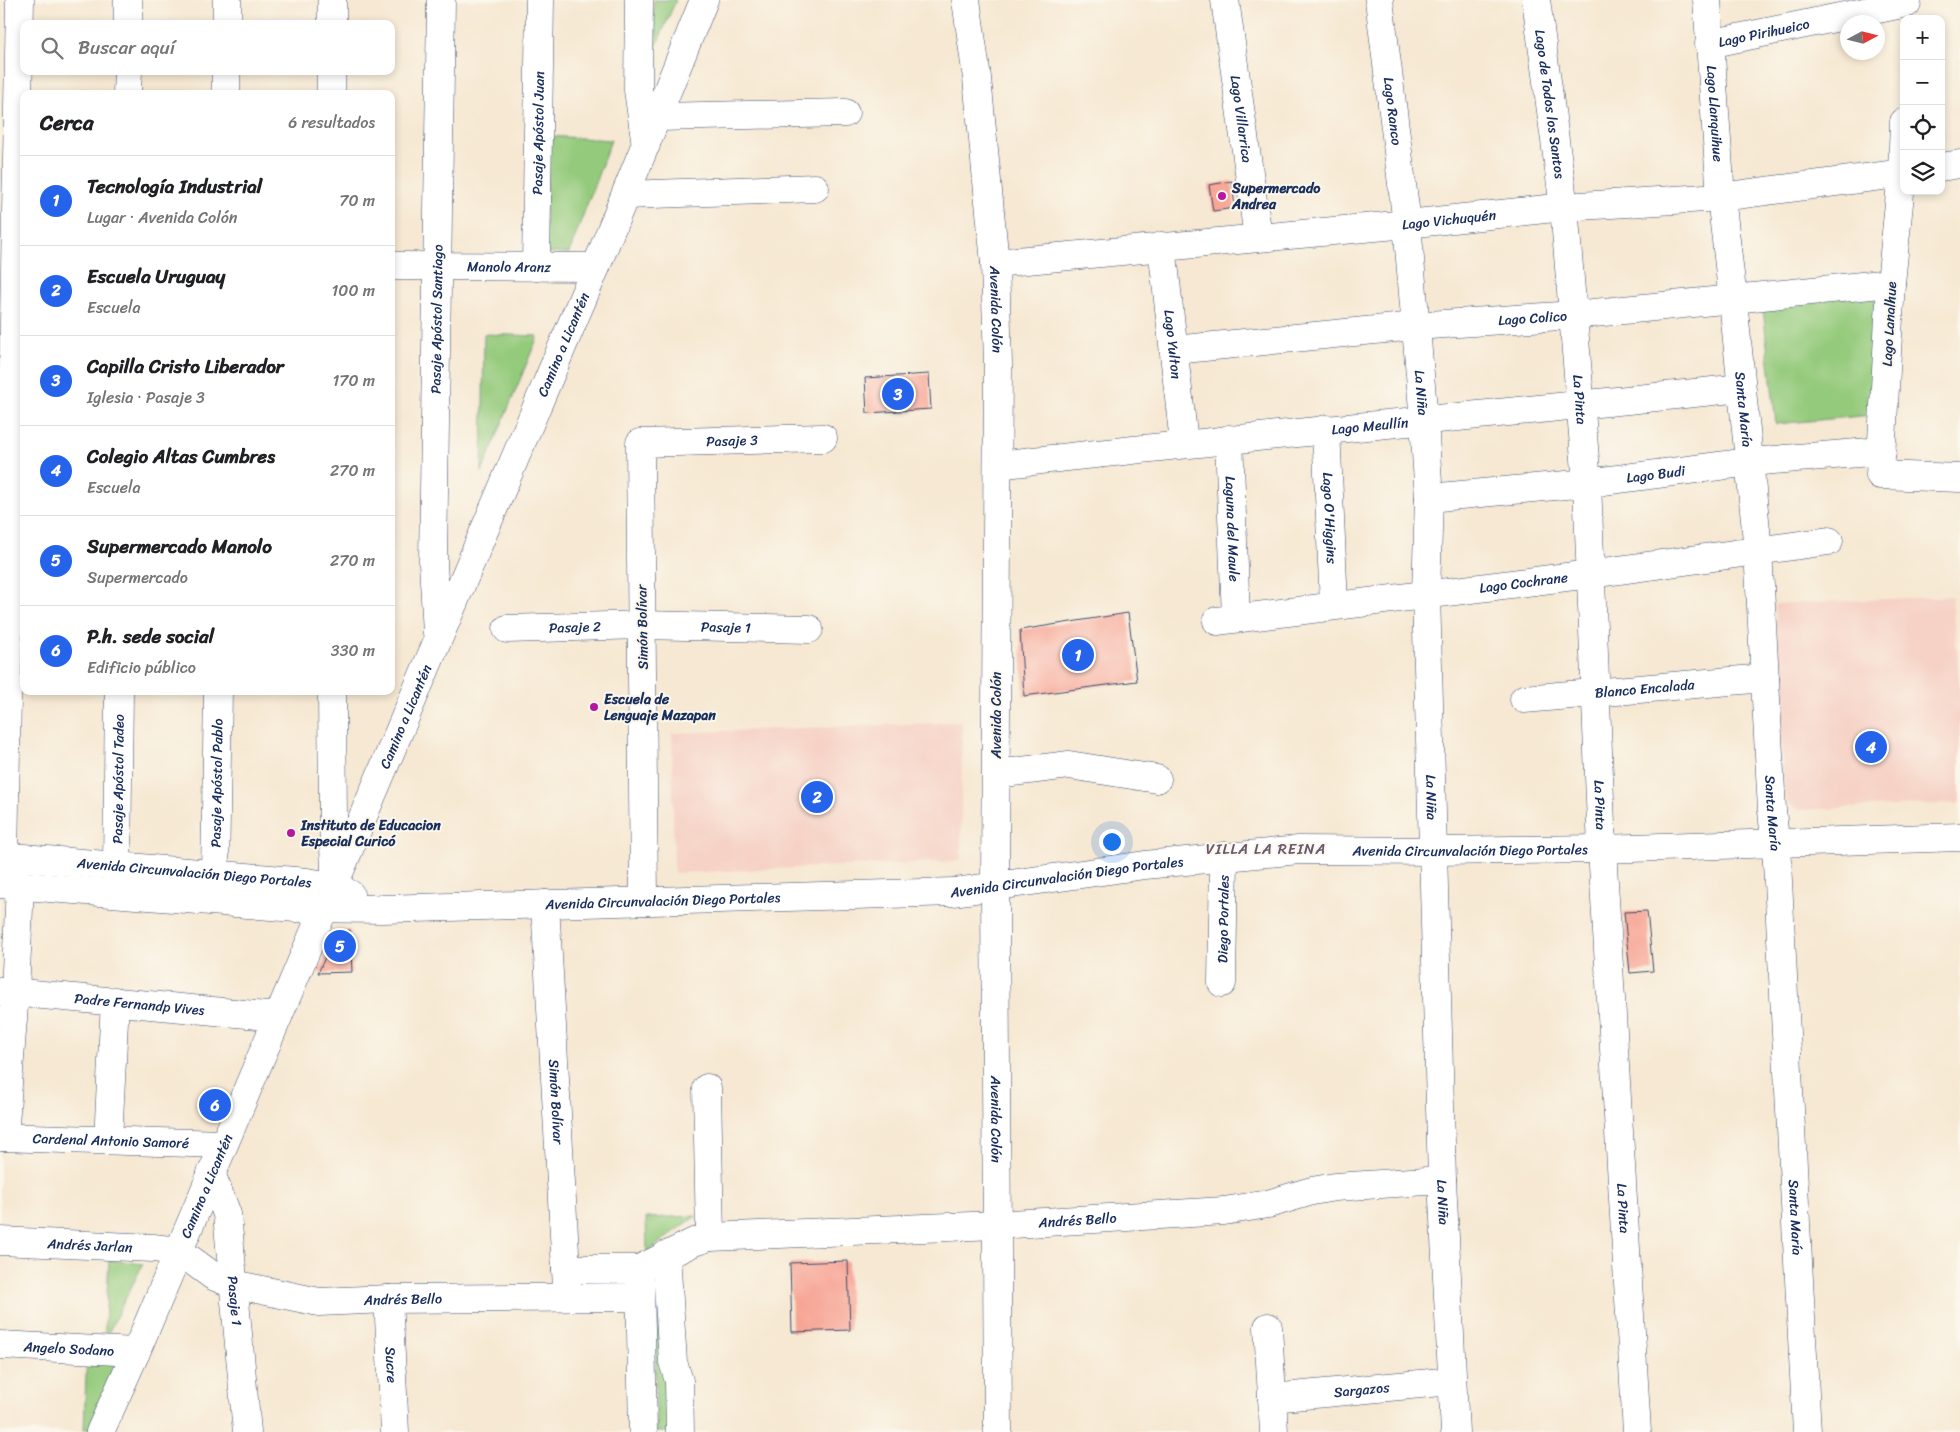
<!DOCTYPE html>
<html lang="es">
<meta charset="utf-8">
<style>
body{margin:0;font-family:Sriracha,sans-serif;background:#f2f2f2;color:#202124}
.controls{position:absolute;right:15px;top:15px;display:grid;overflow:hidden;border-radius:10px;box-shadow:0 2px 8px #0003}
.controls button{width:45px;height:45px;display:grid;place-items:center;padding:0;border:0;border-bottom:1px solid #e0e0e0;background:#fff;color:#202124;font:25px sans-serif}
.compass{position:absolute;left:1840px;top:15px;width:45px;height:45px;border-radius:50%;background:#fff;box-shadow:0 2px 8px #0003;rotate:83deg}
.you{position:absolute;left:1111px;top:841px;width:18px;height:18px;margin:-12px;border:4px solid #fff;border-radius:50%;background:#1a73e8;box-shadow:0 0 0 8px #1a73e833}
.badge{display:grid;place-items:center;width:32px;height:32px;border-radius:50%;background:#2563eb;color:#fff;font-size:16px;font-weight:700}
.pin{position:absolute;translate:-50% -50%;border:2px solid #fff;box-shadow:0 1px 5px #0006}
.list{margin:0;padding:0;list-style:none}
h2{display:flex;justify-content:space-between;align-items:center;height:65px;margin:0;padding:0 20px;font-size:21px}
h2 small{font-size:16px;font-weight:400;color:#757577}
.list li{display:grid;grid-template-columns:32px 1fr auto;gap:15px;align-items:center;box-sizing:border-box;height:90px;padding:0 20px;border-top:1px solid #e0e0e0}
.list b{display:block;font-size:19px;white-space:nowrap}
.list p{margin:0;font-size:16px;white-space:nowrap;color:#757577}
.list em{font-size:16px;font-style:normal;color:#757577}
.icon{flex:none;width:28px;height:28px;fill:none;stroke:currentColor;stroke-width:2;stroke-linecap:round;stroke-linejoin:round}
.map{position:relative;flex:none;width:1960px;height:1432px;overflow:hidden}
.search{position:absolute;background:#fff;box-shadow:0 2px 8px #0003;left:20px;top:20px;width:375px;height:55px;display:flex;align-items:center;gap:12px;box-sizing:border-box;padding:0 18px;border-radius:10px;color:#757577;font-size:19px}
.panel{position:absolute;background:#fff;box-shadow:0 2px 8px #0003;left:20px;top:90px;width:375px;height:605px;border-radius:10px}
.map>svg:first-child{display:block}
</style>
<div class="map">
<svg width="1960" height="1432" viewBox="0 0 1960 1432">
<rect width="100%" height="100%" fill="#fbf7ec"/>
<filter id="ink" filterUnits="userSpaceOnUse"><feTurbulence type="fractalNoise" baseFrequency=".02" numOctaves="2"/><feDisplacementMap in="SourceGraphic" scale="10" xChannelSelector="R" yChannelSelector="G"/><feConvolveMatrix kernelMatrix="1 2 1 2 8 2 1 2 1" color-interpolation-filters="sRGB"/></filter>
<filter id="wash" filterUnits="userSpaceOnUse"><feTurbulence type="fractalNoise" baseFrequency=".0096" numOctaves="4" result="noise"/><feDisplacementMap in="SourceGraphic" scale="20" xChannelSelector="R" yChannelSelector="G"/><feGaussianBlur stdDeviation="1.12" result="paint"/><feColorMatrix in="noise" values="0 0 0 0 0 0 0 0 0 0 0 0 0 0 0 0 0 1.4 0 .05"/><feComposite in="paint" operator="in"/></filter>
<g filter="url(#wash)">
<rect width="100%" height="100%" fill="#f6e8d2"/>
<!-- built -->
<path fill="#f6d1c5" d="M 1952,596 L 1960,693 L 1960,803 L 1799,810 L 1785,802 L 1775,604 Z
M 962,722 L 961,861 L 674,873 L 672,733 Z"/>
<!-- green -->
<path fill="#94ca7c" stroke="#587c6d" d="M 654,0 L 676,0 L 652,56 Z
M 549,136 L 611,140 L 569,253 L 544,253 Z
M 1876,279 L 1872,415 L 1776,424 L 1761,292 Z
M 484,334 L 538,336 L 482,472 Z
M 696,1216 L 647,1252 L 646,1218 Z
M 109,1260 L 143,1264 L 104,1341 Z
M 663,1306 L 670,1432 L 656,1432 L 655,1307 Z
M 87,1347 L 125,1347 L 91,1429 L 84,1429 Z"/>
<g id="blocks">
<!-- building -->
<path fill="#f7a595" d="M 1232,181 L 1235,208 L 1213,211 L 1209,185 Z
M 929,374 L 931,409 L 867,413 L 865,378 Z
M 1128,613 L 1137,681 L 1024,696 L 1020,630 Z
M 1647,911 L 1653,971 L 1630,973 L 1624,912 Z
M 350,930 L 352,972 L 318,973 L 335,935 L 339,932 Z
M 848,1261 L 850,1330 L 792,1332 L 790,1263 Z"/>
</g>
</g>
<g filter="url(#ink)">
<use href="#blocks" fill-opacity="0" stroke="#3c4b6f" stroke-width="1"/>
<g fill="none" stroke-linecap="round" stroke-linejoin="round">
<!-- minor casing -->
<g stroke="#3c4b6f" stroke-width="29">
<g id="minor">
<path d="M 639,0 L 638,90 L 646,145"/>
<path id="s1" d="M 966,0 L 977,78 L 995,263 L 998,364 L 995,887 L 998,1432"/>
<path id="s2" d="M 1225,0 L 1258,237"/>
<path id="s3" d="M 1379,0 L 1407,224 L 1424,421 L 1429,498 L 1426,593 L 1442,1180 L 1455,1432"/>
<path id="s4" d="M 1536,0 L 1564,207 L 1587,483 L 1602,849 L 1637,1432"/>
<path id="s5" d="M 1707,0 L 1721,197 L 1733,300 L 1758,550 L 1772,810 L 1777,862 L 1807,1432"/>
<path d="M 128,24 L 128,0"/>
<path d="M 227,24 L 227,0"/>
<path d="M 332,24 L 332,0"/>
<path id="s6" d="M 1709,44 L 1907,3"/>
<path d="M 127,94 L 128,71"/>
<path d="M 226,94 L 226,71"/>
<path d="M 331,94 L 331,71"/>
<path d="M 658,117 L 845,113"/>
<path d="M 1904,122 L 1902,173 L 1891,283 L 1880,475 L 1960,478"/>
<path d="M 1941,167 L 1960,164"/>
<path d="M 626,195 L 815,188"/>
<path id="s7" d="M 1162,246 L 1184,443"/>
<path id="s8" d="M 995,263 L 1407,224 L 1564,207 L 1721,197 L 1904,173"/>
<path id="s9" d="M 391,266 L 596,267"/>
<path id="s10" d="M 536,267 L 540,0"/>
<path id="s11" d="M 1174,350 L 1415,326 L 1574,315 L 1891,283"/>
<path id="s12" d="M 1326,429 L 1334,605"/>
<path id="s13" d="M 1229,439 L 1236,618"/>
<path id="s14" d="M 998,465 C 1246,436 1494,415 1741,388"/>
<path id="s15" d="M 1429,498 L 1587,483 L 1750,462 L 1882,451"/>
<path id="s16" d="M 1217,621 L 1590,574 L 1829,541"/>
<path id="s17" d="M 507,629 L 642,625 L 809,629"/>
<path id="s18" d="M 437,633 L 433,563 L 441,0"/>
<path d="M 332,691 L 333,820 L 335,872"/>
<path id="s19" d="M 1524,699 L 1765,678"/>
<path d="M 996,774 L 1069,765 L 1157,779"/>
<path id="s20" d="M 0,856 L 307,882 L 333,886 L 350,894"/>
<path id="s21" d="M 117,867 L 119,691"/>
<path id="s22" d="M 215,874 L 218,691"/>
<path id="s23" d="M 0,884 L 296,908 L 383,909 L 954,892 L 1145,865 L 1299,850 L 1434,851 L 1602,849 L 1960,837"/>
<path id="s24" d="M 644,901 L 640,443 L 823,438"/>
<path id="s25" d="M 545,904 L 567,1287"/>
<path id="s26" d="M 1222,983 L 1224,856"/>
<path id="s27" d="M 0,991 L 278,1017"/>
<path d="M 707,1088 L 710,1237"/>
<path id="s28" d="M 0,1137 L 223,1144"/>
<path d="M 4,1137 L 15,992 L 20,887 L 4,857 L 20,0"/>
<path d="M 108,1140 L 115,1001"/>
<path id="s29" d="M 211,1173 L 227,1214 L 247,1432"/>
<path id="s30" d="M 0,1241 L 153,1248 L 179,1251 L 213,1276 L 233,1284 L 319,1302 L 388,1299 L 640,1297"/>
<path d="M 666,1255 L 673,1362 L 679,1381 L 680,1432"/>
<path id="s31" d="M 566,1269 L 639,1269 L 694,1242 L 710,1237 L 996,1225 L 1224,1211 L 1268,1204 L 1312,1191 L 1335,1187 L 1442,1180"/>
<path d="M 640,1280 L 643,1432"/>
<path id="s32" d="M 388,1299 L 395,1432"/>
<path d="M 1268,1327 L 1274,1432"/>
<path id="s33" d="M 0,1345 L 136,1352"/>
<path id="s34" d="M 1272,1398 L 1452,1381"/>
<path id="s35" d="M 100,1432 L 136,1352 L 596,267 L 704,0"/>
</g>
</g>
<!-- minor -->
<use href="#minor" stroke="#fff" stroke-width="28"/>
</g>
</g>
<!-- markers -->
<g fill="#b5179e" stroke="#fbf7ec" stroke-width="2">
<circle cx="1222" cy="196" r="5"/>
<circle cx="594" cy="707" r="5"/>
<circle cx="291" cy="833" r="5"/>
</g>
<g text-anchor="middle" stroke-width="4" stroke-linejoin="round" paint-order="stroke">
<!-- street labels -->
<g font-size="14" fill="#1b2f5e" stroke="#fbf7ec">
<text dy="5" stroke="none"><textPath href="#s6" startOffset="56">Lago Pirihueico</textPath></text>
<text dy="5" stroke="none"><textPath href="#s4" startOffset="105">Lago de Todos los Santos</textPath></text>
<text dy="5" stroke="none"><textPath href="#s3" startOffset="112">Lago Ranco</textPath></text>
<text dy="5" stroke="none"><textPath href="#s5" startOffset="114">Lago Llanquihue</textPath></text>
<text dy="5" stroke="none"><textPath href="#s2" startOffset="120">Lago Villarrica</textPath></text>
<text dy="5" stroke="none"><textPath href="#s10" startOffset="134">Pasaje Apóstol Juan</textPath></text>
<text dy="5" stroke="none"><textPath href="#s8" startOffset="456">Lago Vichuquén</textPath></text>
<text dy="5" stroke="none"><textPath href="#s9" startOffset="118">Manolo Aranz</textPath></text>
<text dy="5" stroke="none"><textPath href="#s1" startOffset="311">Avenida Colón</textPath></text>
<text dy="5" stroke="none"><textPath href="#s11" startOffset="360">Lago Colico</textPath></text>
<text dy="5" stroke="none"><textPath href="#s18" startOffset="314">Pasaje Apóstol Santiago</textPath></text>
<text transform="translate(1889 324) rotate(-87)" y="5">Lago Lanalhue</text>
<text dy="5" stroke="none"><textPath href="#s35" startOffset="1182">Camino a Licantén</textPath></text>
<text dy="5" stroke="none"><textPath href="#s7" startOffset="99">Lago Yulton</textPath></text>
<text dy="5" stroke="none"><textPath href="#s3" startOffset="395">La Niña</textPath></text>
<text dy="5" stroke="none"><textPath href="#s4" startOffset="402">La Pinta</textPath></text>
<text dy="5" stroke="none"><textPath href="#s5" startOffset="411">Santa María</textPath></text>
<text dy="5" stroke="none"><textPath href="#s14" startOffset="374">Lago Meullín</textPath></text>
<text dy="5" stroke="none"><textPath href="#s24" startOffset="550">Pasaje 3</textPath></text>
<text dy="5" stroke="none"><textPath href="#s15" startOffset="228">Lago Budi</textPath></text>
<text dy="5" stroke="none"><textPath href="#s12" startOffset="89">Lago O'Higgins</textPath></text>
<text dy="5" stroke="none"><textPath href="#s13" startOffset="90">Laguna del Maule</textPath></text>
<text dy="5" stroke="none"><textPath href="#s16" startOffset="309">Lago Cochrane</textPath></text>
<text dy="5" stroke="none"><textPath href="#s17" startOffset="68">Pasaje 2</textPath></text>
<text transform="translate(642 627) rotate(-91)" y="5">Simón Bolívar</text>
<text dy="5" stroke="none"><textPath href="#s17" startOffset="219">Pasaje 1</textPath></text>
<text dy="5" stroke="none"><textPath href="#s19" startOffset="121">Blanco Encalada</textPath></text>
<text transform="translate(996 715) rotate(-90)" y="5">Avenida Colón</text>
<text dy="5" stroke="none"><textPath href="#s35" startOffset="778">Camino a Licantén</textPath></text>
<text dy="5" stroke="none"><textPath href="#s21" startOffset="88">Pasaje Apóstol Tadeo</textPath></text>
<text dy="5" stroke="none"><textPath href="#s22" startOffset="91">Pasaje Apóstol Pablo</textPath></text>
<text dy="5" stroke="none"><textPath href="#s3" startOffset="800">La Niña</textPath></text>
<text dy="5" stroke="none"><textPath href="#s4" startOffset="808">La Pinta</textPath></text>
<text dy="5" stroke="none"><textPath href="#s5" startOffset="816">Santa María</textPath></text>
<text dy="5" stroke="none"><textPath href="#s23" startOffset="1474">Avenida Circunvalación Diego Portales</textPath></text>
<text dy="5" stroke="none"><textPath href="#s20" startOffset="195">Avenida Circunvalación Diego Portales</textPath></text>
<text dy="5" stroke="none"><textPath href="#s23" startOffset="1069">Avenida Circunvalación Diego Portales</textPath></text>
<text dy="5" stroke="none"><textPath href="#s23" startOffset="664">Avenida Circunvalación Diego Portales</textPath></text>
<text dy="5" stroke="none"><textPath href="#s26" startOffset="64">Diego Portales</textPath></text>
<text dy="5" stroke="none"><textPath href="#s27" startOffset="140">Padre Fernandp Vives</textPath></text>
<text dy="5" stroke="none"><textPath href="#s25" startOffset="198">Simón Bolívar</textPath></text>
<text dy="5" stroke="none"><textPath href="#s1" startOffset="1121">Avenida Colón</textPath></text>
<text dy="5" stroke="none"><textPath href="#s28" startOffset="111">Cardenal Antonio Samoré</textPath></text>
<text dy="5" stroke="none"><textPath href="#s35" startOffset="268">Camino a Licantén</textPath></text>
<text dy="5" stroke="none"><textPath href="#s3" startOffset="1205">La Niña</textPath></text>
<text dy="5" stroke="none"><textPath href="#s4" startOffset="1212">La Pinta</textPath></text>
<text dy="5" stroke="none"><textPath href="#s5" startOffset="1221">Santa María</textPath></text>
<text dy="5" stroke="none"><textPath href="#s31" startOffset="519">Andrés Bello</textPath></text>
<text dy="5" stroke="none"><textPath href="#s30" startOffset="90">Andrés Jarlan</textPath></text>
<text dy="5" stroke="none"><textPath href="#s30" startOffset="415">Andrés Bello</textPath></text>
<text dy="5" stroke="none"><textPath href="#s29" startOffset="131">Pasaje 1</textPath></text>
<text dy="5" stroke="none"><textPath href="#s33" startOffset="69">Angelo Sodano</textPath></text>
<text dy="5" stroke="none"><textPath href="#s32" startOffset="66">Sucre</textPath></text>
<text dy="5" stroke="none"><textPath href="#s34" startOffset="90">Sargazos</textPath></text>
</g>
<!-- poi labels -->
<g font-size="14" font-weight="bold" fill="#1b2f5e" stroke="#fbf7ec" text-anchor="start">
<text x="1232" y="193">Supermercado<tspan x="1232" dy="16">Andrea</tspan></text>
<text x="604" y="704">Escuela de<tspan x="604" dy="16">Lenguaje Mazapan</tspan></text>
<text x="301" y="830">Instituto de Educacion<tspan x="301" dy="16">Especial Curicó</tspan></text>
</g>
<!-- neighbourhood labels -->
<g font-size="15" letter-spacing="1" fill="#685871" stroke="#fbf7ec">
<text x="1266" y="854">VILLA LA REINA</text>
</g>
</g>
</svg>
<div class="controls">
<button>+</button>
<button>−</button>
<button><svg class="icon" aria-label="locate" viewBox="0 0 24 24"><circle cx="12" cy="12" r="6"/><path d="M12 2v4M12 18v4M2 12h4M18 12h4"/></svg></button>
<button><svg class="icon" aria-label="layers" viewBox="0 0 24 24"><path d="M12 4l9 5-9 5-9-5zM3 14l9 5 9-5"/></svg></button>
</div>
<svg class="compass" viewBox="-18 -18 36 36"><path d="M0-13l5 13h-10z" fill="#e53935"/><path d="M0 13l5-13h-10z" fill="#757577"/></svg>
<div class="you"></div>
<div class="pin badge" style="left:1078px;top:655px">1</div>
<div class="pin badge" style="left:817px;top:797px">2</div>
<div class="pin badge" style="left:898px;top:394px">3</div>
<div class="pin badge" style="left:1871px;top:747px">4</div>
<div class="pin badge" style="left:340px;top:946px">5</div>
<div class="pin badge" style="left:215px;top:1105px">6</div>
<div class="search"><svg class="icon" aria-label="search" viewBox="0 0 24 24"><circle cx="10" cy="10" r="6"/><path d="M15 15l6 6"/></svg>Buscar aquí</div>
<section class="panel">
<h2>Cerca<small>6 resultados</small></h2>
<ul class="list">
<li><span class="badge">1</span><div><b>Tecnología Industrial</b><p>Lugar · Avenida Colón</p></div><em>70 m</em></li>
<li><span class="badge">2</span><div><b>Escuela Uruguay</b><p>Escuela</p></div><em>100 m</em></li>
<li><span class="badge">3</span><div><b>Capilla Cristo Liberador</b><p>Iglesia · Pasaje 3</p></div><em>170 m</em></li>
<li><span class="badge">4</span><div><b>Colegio Altas Cumbres</b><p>Escuela</p></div><em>270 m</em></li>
<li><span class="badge">5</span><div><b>Supermercado Manolo</b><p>Supermercado</p></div><em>270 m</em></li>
<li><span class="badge">6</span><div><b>P.h. sede social</b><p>Edificio público</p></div><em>330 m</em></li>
</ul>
</section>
</div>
